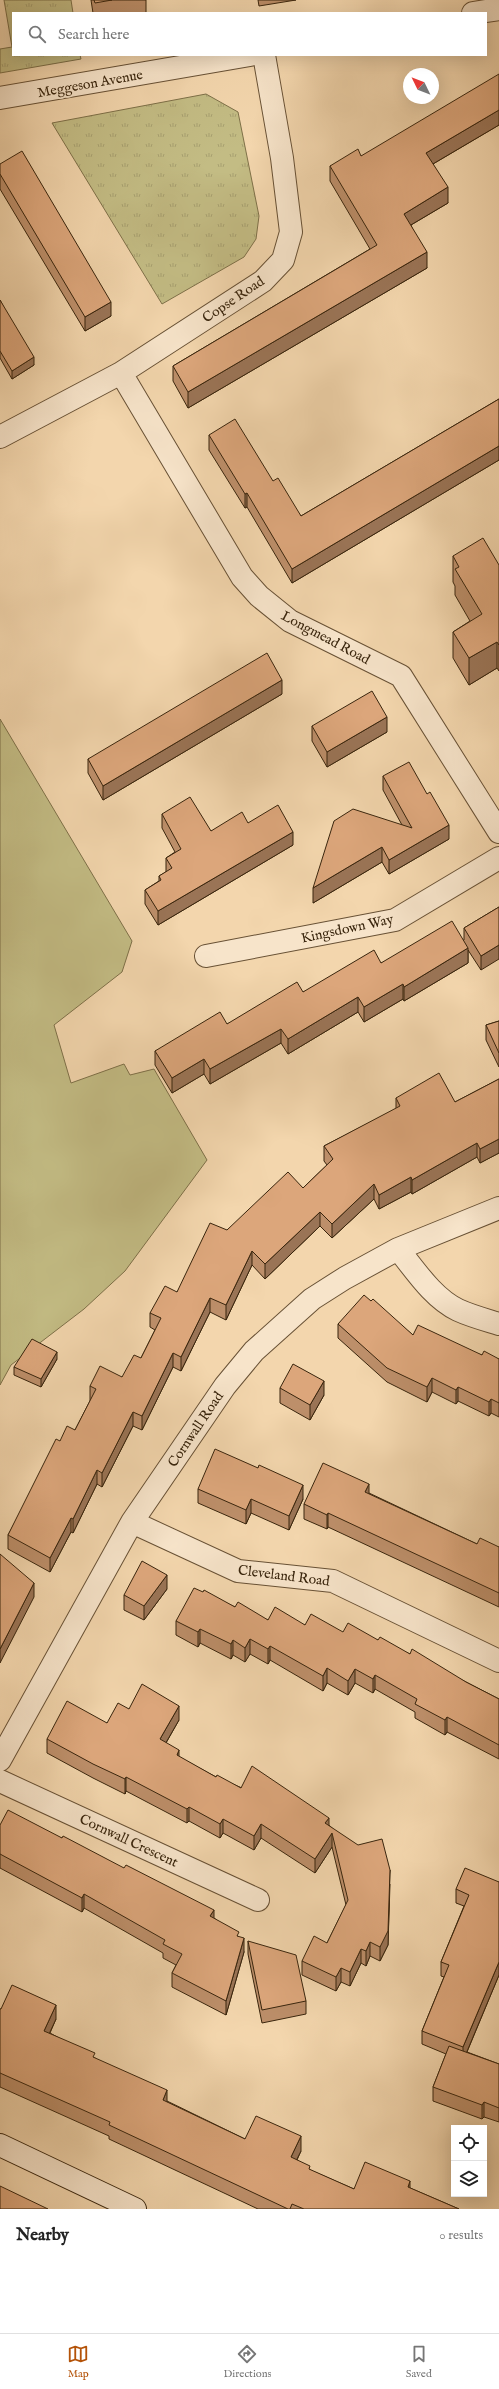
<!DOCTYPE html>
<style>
body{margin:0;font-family:"IM FELL English",serif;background:#f6f6f6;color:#222}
.controls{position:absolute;right:12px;bottom:12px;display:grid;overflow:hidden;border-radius:0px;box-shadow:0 4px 16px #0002}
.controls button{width:36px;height:36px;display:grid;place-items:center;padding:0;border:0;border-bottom:1px solid #e0e0e0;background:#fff;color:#222;font:20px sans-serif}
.compass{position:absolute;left:403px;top:68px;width:36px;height:36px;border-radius:50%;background:#fff;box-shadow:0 4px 16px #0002;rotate:313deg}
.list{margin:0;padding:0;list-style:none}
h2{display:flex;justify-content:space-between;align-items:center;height:52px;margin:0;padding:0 16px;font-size:17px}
h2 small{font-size:13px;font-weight:400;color:#767676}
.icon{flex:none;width:22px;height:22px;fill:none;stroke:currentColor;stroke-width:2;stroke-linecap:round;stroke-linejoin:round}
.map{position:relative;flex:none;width:499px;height:2209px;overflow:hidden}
.search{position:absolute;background:#fff;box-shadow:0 4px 16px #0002;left:12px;right:12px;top:12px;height:44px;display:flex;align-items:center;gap:10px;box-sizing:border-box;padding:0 14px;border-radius:0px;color:#767676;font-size:15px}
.sheet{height:124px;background:#fff}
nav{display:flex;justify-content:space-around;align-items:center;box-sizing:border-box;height:56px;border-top:1px solid #e0e0e0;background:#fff;font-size:11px;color:#767676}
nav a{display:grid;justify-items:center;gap:2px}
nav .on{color:#b45309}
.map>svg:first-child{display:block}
</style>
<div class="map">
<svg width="499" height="2209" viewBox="0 0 499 2209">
<defs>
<pattern id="grass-tufts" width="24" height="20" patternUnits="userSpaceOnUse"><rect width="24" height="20" fill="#c3bc84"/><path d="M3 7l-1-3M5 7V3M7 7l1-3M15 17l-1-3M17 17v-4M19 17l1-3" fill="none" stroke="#a8a171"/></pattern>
</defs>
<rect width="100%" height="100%" fill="#f3d6ad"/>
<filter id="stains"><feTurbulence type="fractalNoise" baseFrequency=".005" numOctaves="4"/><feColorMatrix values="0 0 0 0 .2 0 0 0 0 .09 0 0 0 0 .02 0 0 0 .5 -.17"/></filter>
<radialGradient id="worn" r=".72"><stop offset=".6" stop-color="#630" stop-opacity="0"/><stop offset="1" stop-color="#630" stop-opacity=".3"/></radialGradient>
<!-- grass -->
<path fill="url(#grass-tufts)" stroke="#7e7048" d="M 4,0 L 71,0 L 73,13 L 13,13 L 13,55 L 80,55 L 81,59 L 0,73 L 0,49 L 12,47 Z
M 206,94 L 238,112 L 259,216 L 256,239 L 244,257 L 162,304 L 52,123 Z"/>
<!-- park -->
<path fill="#c3bc84" stroke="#7e7048" d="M 0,719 L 132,941 L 122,972 L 54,1025 L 71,1083 L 124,1064 L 130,1075 L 154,1069 L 207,1160 L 125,1271 L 84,1309 L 11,1365 L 0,1385 Z"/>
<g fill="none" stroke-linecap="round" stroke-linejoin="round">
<!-- street casing -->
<g stroke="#685135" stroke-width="24">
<path id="street" d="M 473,13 L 499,9
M 0,98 L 250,55
M 121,373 L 242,577 L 259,596 L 290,621 L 401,676 L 499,832
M 0,437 L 121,373 L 263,281 L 283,260 L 291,232 L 282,158 L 264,55
M 206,956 L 395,920 L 499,858
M 398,1249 C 415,1270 433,1298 458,1310 C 471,1316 486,1320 499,1324
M 132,1522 L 238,1571 L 333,1581 L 499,1661
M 0,1760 L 132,1522 L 225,1386 L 254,1351 L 312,1299 L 345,1278 L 398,1249 L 499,1208
M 0,1781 L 258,1900"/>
</g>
<!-- secondary casing -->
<g stroke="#39250d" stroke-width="24">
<path id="secondary" d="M 0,2145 L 135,2209"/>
</g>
<!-- street -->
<use href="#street" stroke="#f7e4ca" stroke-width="22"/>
<!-- secondary -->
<use href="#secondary" stroke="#f7e4ca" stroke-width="22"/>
</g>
<!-- wall -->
<path fill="#bd8f6a" stroke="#39250d" d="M 91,0 L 146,0 L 146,13 L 93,13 Z
M 258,0 L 296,0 L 259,6 Z
M 499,125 L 433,164 L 448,203 L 411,225 L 427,268 L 188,408 L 173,381 L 173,366 L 370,249 L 330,181 L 330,166 L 361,156 Z
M 0,164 L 111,316 L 85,331 L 0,189 Z
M 0,300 L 34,365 L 12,379 L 0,358 Z
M 499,399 L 499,460 L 292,583 L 247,507 L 245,508 L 209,450 L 209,435 L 273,481 L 301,516 Z
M 453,556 L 499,565 L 499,671 L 497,668 L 469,685 L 453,658 L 453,632 L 470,621 L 455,595 L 455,586 L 453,582 Z
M 282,694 L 103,800 L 88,773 L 88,759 Z
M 312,726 L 387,732 L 327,767 L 312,741 Z
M 383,776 L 449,839 L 389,874 L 382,862 L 313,903 L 402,825 L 383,790 Z
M 162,814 L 211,831 L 248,823 L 293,845 L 158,925 L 145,904 L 145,890 L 159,881 L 159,876 L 166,872 L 166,858 L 175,852 L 162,828 Z
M 499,907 L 481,970 L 468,950 L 468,963 L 404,1001 L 403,999 L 364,1022 L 358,1012 L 288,1054 L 281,1043 L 210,1084 L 204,1074 L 172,1093 L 155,1065 L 155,1051 L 227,1024 L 303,992 L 381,963 L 464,940 L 464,928 Z
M 499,1021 L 499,1067 L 486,1040 L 486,1025 Z
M 499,1079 L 499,1153 L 480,1163 L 477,1157 L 412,1194 L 411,1192 L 379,1209 L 374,1199 L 332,1238 L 320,1226 L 265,1279 L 252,1265 L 226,1320 L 210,1312 L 181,1371 L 173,1367 L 142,1430 L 133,1426 L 102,1487 L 97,1484 L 73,1533 L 71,1532 L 50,1572 L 8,1549 L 8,1535 L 60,1441 L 75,1430 L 90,1401 L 90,1386 L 122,1377 L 141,1358 L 155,1330 L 150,1327 L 150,1313 L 177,1292 L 227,1230 L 303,1188 L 327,1165 L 324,1161 L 324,1146 L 396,1109 L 396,1098 L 455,1102 Z
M 371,1301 L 413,1335 L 482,1355 L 499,1359 L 499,1417 L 491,1413 L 489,1416 L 458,1401 L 456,1404 L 432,1392 L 427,1402 L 387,1382 L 338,1338 L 338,1324 Z
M 57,1359 L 41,1387 L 14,1375 L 14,1367 Z
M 280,1388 L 324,1395 L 310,1420 L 280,1403 Z
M 258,1468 L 303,1499 L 289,1530 L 251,1513 L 246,1524 L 198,1503 L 198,1489 Z
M 369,1493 L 477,1544 L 499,1547 L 499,1607 L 328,1527 L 327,1529 L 304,1519 L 304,1504 Z
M 167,1589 L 144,1620 L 124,1610 L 124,1595 Z
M 203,1592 L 235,1607 L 268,1620 L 305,1625 L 378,1640 L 410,1654 L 466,1682 L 499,1699 L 499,1759 L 447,1732 L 445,1735 L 415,1718 L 415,1712 L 375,1689 L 373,1693 L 355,1683 L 348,1695 L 327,1683 L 323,1691 L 270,1660 L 268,1664 L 250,1654 L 245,1662 L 233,1655 L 231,1659 L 200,1643 L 198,1647 L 176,1635 L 176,1621 Z
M 129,1709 L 179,1720 L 166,1743 L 179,1757 L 216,1777 L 329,1825 L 390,1884 L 388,1945 L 380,1961 L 370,1956 L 366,1966 L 361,1963 L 350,1986 L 341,1982 L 336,1991 L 302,1975 L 302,1961 L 327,1943 L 346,1905 L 332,1847 L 315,1873 L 261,1838 L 254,1850 L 223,1833 L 220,1838 L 189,1821 L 187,1823 L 126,1791 L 125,1794 L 93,1778 L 47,1753 L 47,1739 L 107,1723 Z
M 0,1825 L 62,1838 L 214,1918 L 239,1937 L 244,1952 L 226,2015 L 172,1987 L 172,1973 L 176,1965 L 163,1958 L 163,1953 L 84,1908 L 82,1912 L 0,1868 Z
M 499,1882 L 499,1975 L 467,2052 L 499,2064 L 499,2122 L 484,2117 L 482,2119 L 433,2101 L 433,2087 L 446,2054 L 422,2044 L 422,2031 L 444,1977 L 441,1976 L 441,1962 L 464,1906 L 456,1903 L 456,1889 Z
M 248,1941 L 306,2001 L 306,2014 L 262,2023 L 248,1954 Z
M 0,2009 L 56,2019 L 50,2033 L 95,2058 L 167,2101 L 245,2139 L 301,2151 L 297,2160 L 310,2170 L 354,2189 L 410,2188 L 459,2209 L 258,2209 L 109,2139 L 109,2136 L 0,2087 Z"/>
<!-- shaded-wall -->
<path fill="#9a7456" stroke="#39250d" d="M 499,110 L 499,125 L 426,168 L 426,153 Z
M 448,187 L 448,203 L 404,229 L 404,214 Z
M 427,252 L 427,268 L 188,408 L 188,392 Z
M 111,302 L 111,316 L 85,331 L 85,317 Z
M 34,357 L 34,365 L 12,379 L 12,371 Z
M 499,446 L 499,460 L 292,583 L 292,569 Z
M 247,493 L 247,507 L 245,508 L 245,494 Z
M 497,642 L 497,668 L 469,685 L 469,658 Z
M 282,680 L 282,694 L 103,800 L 103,786 Z
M 387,717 L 387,732 L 327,767 L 327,752 Z
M 449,825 L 449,839 L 389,874 L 389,860 Z
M 293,832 L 293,845 L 158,925 L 158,911 Z
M 382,847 L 382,862 L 313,903 L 313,888 Z
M 499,945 L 499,959 L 481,970 L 481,956 Z
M 468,948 L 468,963 L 404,1001 L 404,987 Z
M 403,984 L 403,999 L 364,1022 L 364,1007 Z
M 358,997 L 358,1012 L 288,1054 L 288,1039 Z
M 281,1029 L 281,1043 L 210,1084 L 210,1069 Z
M 204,1059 L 204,1074 L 172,1093 L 172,1078 Z
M 499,1139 L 499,1153 L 480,1163 L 480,1149 Z
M 477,1143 L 477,1157 L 412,1194 L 412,1180 Z
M 411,1177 L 411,1192 L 379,1209 L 379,1195 Z
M 374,1184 L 374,1199 L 332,1238 L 332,1224 Z
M 320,1212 L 320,1226 L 265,1279 L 265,1264 Z
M 252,1251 L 252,1265 L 226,1320 L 226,1305 Z
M 210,1298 L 210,1312 L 181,1371 L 181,1357 Z
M 57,1352 L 57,1359 L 41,1387 L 41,1379 Z
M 173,1353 L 173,1367 L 142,1430 L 142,1416 Z
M 432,1378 L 432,1392 L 427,1402 L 427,1387 Z
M 324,1381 L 324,1395 L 310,1420 L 310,1405 Z
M 458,1387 L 458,1401 L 456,1404 L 456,1390 Z
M 491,1399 L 491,1413 L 489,1416 L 489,1402 Z
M 133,1412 L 133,1426 L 102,1487 L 102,1473 Z
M 97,1470 L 97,1484 L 73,1533 L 73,1519 Z
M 369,1484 L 369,1498 L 365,1492 Z
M 303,1485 L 303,1499 L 289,1530 L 289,1516 Z
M 251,1499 L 251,1513 L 246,1524 L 246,1510 Z
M 328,1513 L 328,1527 L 327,1529 L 327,1515 Z
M 71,1518 L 71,1532 L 50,1572 L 50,1558 Z
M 167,1575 L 167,1589 L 144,1620 L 144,1606 Z
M 34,1583 L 34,1597 L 0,1663 L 0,1649 Z
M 200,1629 L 200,1643 L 198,1647 L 198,1632 Z
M 250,1639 L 250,1654 L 245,1662 L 245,1648 Z
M 233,1640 L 233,1655 L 231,1659 L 231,1644 Z
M 270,1646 L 270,1660 L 268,1664 L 268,1649 Z
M 327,1668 L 327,1683 L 323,1691 L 323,1676 Z
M 355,1669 L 355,1683 L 348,1695 L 348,1681 Z
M 375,1675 L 375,1689 L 373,1693 L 373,1679 Z
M 179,1706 L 179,1720 L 160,1753 L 160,1739 Z
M 447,1717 L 447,1732 L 445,1735 L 445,1720 Z
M 179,1750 L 179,1764 L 177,1755 Z
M 126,1777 L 126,1791 L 125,1794 L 125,1779 Z
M 189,1807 L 189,1821 L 187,1823 L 187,1809 Z
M 329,1818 L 329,1832 L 325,1823 Z
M 223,1819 L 223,1833 L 220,1838 L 220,1824 Z
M 261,1824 L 261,1838 L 254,1850 L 254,1836 Z
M 332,1833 L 332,1847 L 315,1873 L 315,1859 Z
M 390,1870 L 388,1945 L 380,1961 L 380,1947 Z
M 84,1894 L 84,1908 L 82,1912 L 82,1898 Z
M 214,1910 L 214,1924 L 210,1916 Z
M 244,1938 L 244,1952 L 226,2015 L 226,2001 Z
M 370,1942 L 370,1956 L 366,1966 L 366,1951 Z
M 361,1949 L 361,1963 L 350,1986 L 350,1972 Z
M 499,1962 L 499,1975 L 463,2061 L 463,2047 Z
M 341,1968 L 341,1982 L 336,1991 L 336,1977 Z
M 56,2005 L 56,2019 L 44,2045 L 44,2031 Z
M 167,2090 L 167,2105 L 163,2100 Z
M 484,2102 L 484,2117 L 482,2119 L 482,2105 Z
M 301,2136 L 301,2151 L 291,2171 L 291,2157 Z
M 410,2181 L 410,2195 L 408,2187 Z"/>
<!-- building -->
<path fill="#dca67b" stroke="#39250d" d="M 94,0 L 112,0 L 95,3 Z
M 499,74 L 499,110 L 426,153 L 448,187 L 404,214 L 427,252 L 188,392 L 173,366 L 377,245 L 330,166 L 358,149 L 361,156 Z
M 22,151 L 111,302 L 85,317 L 0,174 L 0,164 Z
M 0,300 L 34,357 L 12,371 L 0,351 Z
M 499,399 L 499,446 L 292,569 L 247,493 L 245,494 L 209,435 L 235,419 L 273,481 L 278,478 L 301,516 Z
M 483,538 L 499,565 L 499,645 L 497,642 L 469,658 L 453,632 L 482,614 L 455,569 L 459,567 L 453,556 Z
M 267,653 L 282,680 L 103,786 L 88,759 Z
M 372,691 L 387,717 L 327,752 L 312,726 Z
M 409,762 L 427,794 L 430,792 L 449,825 L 389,860 L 382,847 L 313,888 L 334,821 L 353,809 L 412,828 L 383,776 Z
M 190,797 L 211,831 L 242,812 L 248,823 L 278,805 L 293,832 L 158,911 L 145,890 L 161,880 L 159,876 L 172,868 L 166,858 L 181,849 L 162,814 Z
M 499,907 L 499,945 L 481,956 L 464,928 Z
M 452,921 L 468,948 L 404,987 L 403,984 L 364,1007 L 358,997 L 288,1039 L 281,1029 L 210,1069 L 204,1059 L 172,1078 L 155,1051 L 220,1012 L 227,1024 L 297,982 L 303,992 L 374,950 L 381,963 Z
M 499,1021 L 499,1053 L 486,1025 Z
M 439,1073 L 455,1102 L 499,1079 L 499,1139 L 480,1149 L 477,1143 L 412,1180 L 411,1177 L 379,1195 L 374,1184 L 332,1224 L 320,1212 L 265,1264 L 252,1251 L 226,1305 L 210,1298 L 181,1357 L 173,1353 L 142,1416 L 133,1412 L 102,1473 L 97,1470 L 73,1519 L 71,1518 L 50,1558 L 8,1535 L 56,1439 L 60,1441 L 67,1426 L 75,1430 L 96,1389 L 90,1386 L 100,1366 L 122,1377 L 134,1355 L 141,1358 L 161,1318 L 150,1313 L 165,1286 L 177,1292 L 210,1223 L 227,1230 L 288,1172 L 303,1188 L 333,1159 L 324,1146 L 400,1106 L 396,1098 Z
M 364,1295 L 371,1301 L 373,1299 L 413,1335 L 418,1325 L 482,1355 L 484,1351 L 499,1359 L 499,1403 L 491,1399 L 489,1402 L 458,1387 L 456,1390 L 432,1378 L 427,1387 L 387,1368 L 338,1324 Z
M 32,1339 L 57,1352 L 41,1379 L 14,1367 Z
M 293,1364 L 324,1381 L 310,1405 L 280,1388 Z
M 215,1449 L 258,1468 L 259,1465 L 303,1485 L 289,1516 L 251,1499 L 246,1510 L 198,1489 Z
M 323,1463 L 369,1484 L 365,1492 L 477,1544 L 480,1538 L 499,1547 L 499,1593 L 328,1513 L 327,1515 L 304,1504 Z
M 0,1554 L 34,1583 L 0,1649 Z
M 142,1561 L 167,1575 L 144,1606 L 124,1595 Z
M 194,1588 L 203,1592 L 204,1590 L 235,1607 L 238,1602 L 268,1620 L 275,1607 L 305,1625 L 311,1614 L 343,1632 L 348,1623 L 378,1640 L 380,1637 L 410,1654 L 412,1649 L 466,1682 L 499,1699 L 499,1745 L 447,1717 L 445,1720 L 415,1704 L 417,1699 L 375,1675 L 373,1679 L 355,1669 L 348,1681 L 327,1668 L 323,1676 L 270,1646 L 268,1649 L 250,1639 L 245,1648 L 233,1640 L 231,1644 L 200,1629 L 198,1632 L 176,1621 Z
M 142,1684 L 179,1706 L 160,1739 L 179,1750 L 177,1755 L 216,1777 L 217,1775 L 241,1788 L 252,1766 L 329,1818 L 325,1823 L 358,1845 L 382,1839 L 390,1870 L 388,1931 L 380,1947 L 370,1942 L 366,1951 L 361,1949 L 350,1972 L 341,1968 L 336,1977 L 302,1961 L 314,1936 L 327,1943 L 348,1900 L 332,1833 L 315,1859 L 261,1824 L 254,1836 L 223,1819 L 220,1824 L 189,1807 L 187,1809 L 126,1777 L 125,1779 L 93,1764 L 47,1739 L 67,1701 L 107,1723 L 118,1703 L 129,1709 Z
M 8,1810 L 62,1838 L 63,1836 L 124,1868 L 126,1865 L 214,1910 L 210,1916 L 239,1932 L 237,1936 L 244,1938 L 226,2001 L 172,1973 L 182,1954 L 163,1944 L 165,1940 L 84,1894 L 82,1898 L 0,1854 L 0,1825 Z
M 465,1868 L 499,1882 L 499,1962 L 463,2047 L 422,2031 L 449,1965 L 441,1962 L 469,1895 L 456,1889 Z
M 248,1941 L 296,1955 L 306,2001 L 262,2010 Z
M 12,1985 L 56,2005 L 44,2031 L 95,2053 L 93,2057 L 167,2090 L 163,2100 L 245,2139 L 256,2116 L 301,2136 L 291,2157 L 310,2166 L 309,2169 L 354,2189 L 365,2162 L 410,2181 L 408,2187 L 459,2209 L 304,2209 L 292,2204 L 290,2209 L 288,2209 L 109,2125 L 110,2122 L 0,2073 L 0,2009 L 1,2009 Z
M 449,2046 L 499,2064 L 499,2108 L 484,2102 L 482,2105 L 433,2087 Z
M 0,2186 L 48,2209 L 0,2209 Z"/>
<g text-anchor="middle" stroke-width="3.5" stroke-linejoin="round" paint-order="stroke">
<!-- street labels -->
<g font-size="14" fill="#39250d" stroke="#f7e4ca">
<text transform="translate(90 83) rotate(-10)" y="5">Meggeson Avenue</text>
<text transform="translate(233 299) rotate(-34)" y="5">Copse Road</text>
<text transform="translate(326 637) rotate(28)" y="5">Longmead Road</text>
<text transform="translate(347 928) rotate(-12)" y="5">Kingsdown Way</text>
<text transform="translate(195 1429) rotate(-56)" y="5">Cornwall Road</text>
<text transform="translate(284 1575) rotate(7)" y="5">Cleveland Road</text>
<text transform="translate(129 1840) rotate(25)" y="5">Cornwall Crescent</text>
</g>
</g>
<rect width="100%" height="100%" filter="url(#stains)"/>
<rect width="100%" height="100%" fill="url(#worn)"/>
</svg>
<div class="controls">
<button><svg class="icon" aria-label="locate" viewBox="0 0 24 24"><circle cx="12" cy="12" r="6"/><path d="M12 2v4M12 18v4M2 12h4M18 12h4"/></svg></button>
<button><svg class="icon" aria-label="layers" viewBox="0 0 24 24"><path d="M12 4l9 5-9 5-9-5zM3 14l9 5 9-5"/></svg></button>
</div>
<svg class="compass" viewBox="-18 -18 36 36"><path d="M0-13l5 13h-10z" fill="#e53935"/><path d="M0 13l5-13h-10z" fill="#767676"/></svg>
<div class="search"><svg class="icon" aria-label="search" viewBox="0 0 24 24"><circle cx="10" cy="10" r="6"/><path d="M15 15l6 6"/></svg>Search here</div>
</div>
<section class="sheet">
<h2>Nearby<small>0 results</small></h2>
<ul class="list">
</ul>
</section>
<nav>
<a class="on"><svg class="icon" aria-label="map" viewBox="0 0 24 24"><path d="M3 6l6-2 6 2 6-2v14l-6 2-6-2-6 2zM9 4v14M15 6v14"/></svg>Map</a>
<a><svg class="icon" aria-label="directions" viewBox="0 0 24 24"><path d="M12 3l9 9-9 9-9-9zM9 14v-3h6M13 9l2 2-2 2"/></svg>Directions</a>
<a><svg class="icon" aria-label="saved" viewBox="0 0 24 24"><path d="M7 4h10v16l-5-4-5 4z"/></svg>Saved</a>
</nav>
